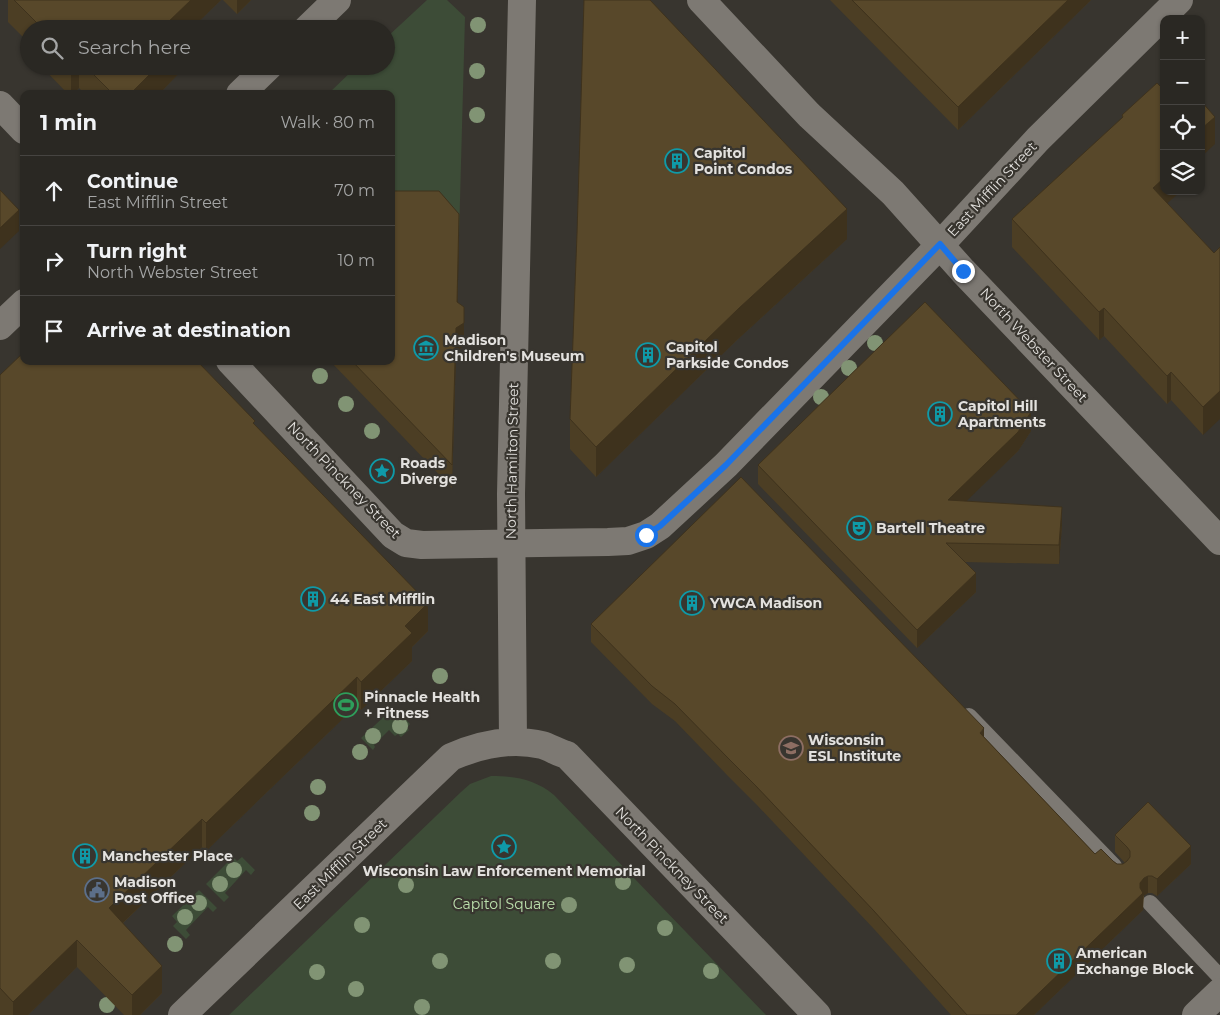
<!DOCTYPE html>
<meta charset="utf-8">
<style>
body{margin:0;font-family:Montserrat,sans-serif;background:#363430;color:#f1f3f6}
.controls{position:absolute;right:15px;top:15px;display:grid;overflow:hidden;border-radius:10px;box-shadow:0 1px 4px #0004}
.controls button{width:45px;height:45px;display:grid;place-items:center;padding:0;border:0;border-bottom:1px solid #464441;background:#2a2823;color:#f1f3f6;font:25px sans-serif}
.stop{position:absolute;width:15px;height:15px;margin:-11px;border:4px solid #1a73e8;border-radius:50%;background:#fff}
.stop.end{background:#1a73e8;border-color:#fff;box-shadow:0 1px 5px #0008}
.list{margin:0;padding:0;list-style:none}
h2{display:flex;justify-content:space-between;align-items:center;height:65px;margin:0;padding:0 20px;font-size:21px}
h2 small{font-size:16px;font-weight:400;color:#a5a6a6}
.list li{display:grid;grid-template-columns:32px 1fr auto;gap:15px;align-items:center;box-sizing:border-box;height:70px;padding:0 20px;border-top:1px solid #464441}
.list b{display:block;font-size:19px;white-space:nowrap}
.list p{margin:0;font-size:16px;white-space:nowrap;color:#a5a6a6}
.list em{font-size:16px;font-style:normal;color:#a5a6a6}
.icon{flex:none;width:28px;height:28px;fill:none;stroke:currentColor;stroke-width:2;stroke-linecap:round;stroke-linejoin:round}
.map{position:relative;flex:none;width:1220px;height:1015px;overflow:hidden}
.search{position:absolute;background:#2a2823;box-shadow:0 1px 4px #0004;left:20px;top:20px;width:375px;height:55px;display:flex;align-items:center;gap:12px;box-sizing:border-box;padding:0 18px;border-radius:28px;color:#a5a6a6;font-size:19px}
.panel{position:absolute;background:#2a2823;box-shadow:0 1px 4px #0004;left:20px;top:90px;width:375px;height:275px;border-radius:10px}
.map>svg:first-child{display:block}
</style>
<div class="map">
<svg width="1220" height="1015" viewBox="0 0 1220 1015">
<rect width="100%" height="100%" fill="#38352f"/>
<!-- green -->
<path fill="#3d4c37" d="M 427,0 L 447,0 L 465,17 L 459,237 L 391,214 L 391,94 L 328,94 L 357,66 L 386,66 L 386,38 Z
M 389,712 L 393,716 L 399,712 L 410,724 L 407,728 L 409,730 L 401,737 L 398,734 L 395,736 L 389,730 L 374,745 L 375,747 L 373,750 L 361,738 Z
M 491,776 C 515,776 535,779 554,795 L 766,1015 L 229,1015 L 461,792 L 470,784 Z
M 233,857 L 237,861 L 242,857 L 255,870 L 251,875 L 246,870 L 225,893 L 229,897 L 224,902 L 206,884 Z
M 199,890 L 217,908 L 213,912 L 208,907 L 186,930 L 190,935 L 186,939 L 173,926 L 177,922 L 172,916 Z"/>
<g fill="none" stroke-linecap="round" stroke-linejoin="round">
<!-- service -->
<path stroke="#7d7973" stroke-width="16" d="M 969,716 L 1114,866
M 1150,903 L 1220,977"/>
<!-- minor -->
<path stroke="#7d7973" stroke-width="28" d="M 0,105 L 24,130
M 230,361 L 393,535 L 406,543 L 422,545 L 608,542 L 628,541 L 646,535 L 660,526 L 726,465 L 940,245 L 1038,139 L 1179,0
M 513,742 L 511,494 L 522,0
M 182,1015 L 451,757 C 479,745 510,737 542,745 C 550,747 558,753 567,755 L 817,1015
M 1196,1015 L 1220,992"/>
<!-- tertiary -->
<path stroke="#7d7973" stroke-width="28" d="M 701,0 L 809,115 L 893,193 L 963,271 L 1220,541
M 307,29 L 337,0
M 240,94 L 269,66
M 0,326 L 24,303"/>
</g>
<!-- trees -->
<g fill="#819474">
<circle cx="478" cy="25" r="8"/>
<circle cx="477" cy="71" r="8"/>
<circle cx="477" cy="115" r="8"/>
<circle cx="875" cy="343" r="8"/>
<circle cx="849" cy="368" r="8"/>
<circle cx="320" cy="376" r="8"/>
<circle cx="821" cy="397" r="8"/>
<circle cx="346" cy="404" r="8"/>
<circle cx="372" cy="431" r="8"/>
<circle cx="440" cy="676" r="8"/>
<circle cx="400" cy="726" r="8"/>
<circle cx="373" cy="736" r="8"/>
<circle cx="360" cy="752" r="8"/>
<circle cx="318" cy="787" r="8"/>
<circle cx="312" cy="813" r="8"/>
<circle cx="234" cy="870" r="8"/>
<circle cx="623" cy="882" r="8"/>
<circle cx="220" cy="884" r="8"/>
<circle cx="406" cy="885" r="8"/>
<circle cx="199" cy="903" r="8"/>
<circle cx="569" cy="905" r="8"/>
<circle cx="185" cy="917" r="8"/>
<circle cx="362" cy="925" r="8"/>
<circle cx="665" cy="928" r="8"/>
<circle cx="175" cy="944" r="8"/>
<circle cx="440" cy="961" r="8"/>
<circle cx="553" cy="961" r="8"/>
<circle cx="627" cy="965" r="8"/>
<circle cx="711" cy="971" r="8"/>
<circle cx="317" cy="972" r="8"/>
<circle cx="356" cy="989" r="8"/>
<circle cx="107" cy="1005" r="8"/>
<circle cx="422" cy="1007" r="8"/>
</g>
<!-- wall -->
<path fill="#4c3e24" d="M 8,0 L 221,0 L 191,29 L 29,29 L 29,43 L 8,22 Z
M 223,0 L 251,0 L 237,14 Z
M 830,0 L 1091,0 L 958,130 Z
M 41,66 L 182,66 L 182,70 L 159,94 L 85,94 L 79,88 L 73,94 L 68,94 Z
M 1122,115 L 1164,191 L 1181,191 L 1167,203 L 1214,253 L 1203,435 L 1171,400 L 1167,404 L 1104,336 L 1099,340 L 1012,247 L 1012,219 L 1122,118 Z
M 459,237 L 457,303 L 464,330 L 464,346 L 456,351 L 452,488 L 330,361 L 391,361 Z
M 847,239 L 738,339 L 596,477 L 570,449 L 570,419 Z
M 0,375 L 255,425 L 428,631 L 412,647 L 412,661 L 361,710 L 357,705 L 206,851 L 202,847 L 123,923 L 162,993 L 140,1015 L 124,1015 L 77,967 L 28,1015 L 0,1015 Z
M 1031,431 L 1018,451 L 966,501 L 1062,525 L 1059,564 L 965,562 L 976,592 L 917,648 L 758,484 L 758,465 Z
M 591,624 L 984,737 L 1095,854 L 1113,861 L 1117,864 L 1123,864 L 1125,863 L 1115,852 L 1115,835 L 1191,864 L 1157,896 L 1152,893 L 1148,893 L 1144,895 L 1143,910 L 1034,1015 L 951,1015 L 874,929 L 756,804 L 727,775 L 675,721 L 652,704 L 591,642 Z"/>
<!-- shaded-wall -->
<path fill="#3e321d" d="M 191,0 L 221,0 L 191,29 L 165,29 L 165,25 Z
M 237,0 L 251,0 L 237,14 Z
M 1068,0 L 1091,0 L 958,130 L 958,107 Z
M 73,66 L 79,66 L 79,88 L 73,94 L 71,94 L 71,68 Z
M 158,66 L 182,66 L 182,70 L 159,94 L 130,94 Z
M 1215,117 L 1215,144 L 1201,157 L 1201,129 Z
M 1164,178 L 1164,191 L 1181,191 L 1153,216 L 1153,188 Z
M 847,209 L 847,239 L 738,339 L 596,477 L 596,447 L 738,309 Z
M 19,210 L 19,231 L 0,249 L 0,228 Z
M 459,214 L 459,237 L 457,325 L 457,302 Z
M 464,307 L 464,346 L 456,351 L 452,488 L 456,328 Z
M 1104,308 L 1104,336 L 1099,340 L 1099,312 Z
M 1171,372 L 1171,400 L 1167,404 L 1167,376 Z
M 1220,391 L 1220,419 L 1203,435 L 1203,407 Z
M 1031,412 L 1031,431 L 1018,451 L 948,519 L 948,500 Z
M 1062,507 L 1062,525 L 1059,564 L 1059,545 Z
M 976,573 L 976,592 L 917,648 L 917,630 Z
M 428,603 L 428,631 L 412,647 L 412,661 L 361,710 L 361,682 L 405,626 Z
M 357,677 L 357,705 L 206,851 L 206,823 Z
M 984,728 L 984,746 L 980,733 Z
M 202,819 L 202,847 L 109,936 L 109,908 Z
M 1191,846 L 1191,864 L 1157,896 L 1157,879 Z
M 1148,876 L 1148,893 L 1143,896 L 1143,910 L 1034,1015 L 1016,1015 L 1140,883 L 1144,878 Z
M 77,940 L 77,967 L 28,1015 L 13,1015 L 13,1002 Z
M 162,966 L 162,993 L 140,1015 L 132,1015 L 132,995 Z"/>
<!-- building -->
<path fill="#58482a" stroke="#3e321d" d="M 14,0 L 191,0 L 165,25 L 169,29 L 42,29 L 42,28 Z
M 584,0 L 650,0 L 847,209 L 738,309 L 596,447 L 570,419 L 577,234 Z
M 852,0 L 1068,0 L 958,107 Z
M 85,66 L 158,66 L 130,94 L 113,94 Z
M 1157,83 L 1164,90 L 1164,178 L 1153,188 L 1214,253 L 1220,247 L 1220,391 L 1203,407 L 1171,372 L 1167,376 L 1104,308 L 1099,312 L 1012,219 L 1123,117 L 1122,115 Z
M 1201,101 L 1215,117 L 1201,129 Z
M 0,190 L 19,210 L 0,228 Z
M 391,191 L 439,191 L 459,214 L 457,302 L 464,307 L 464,323 L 456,328 L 452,465 L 352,361 L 391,361 Z
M 925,302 L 1031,412 L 1018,432 L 948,500 L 1062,507 L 1059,545 L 946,543 L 976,573 L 917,630 L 758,465 Z
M 24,352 L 24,361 L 197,361 L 255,421 L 253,423 L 428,603 L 405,626 L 412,633 L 361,682 L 357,677 L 206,823 L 202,819 L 109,908 L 162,966 L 132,995 L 77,940 L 13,1002 L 0,988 L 0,375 Z
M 741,477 L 984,728 L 980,733 L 1095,854 L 1101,849 L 1113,861 L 1117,864 L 1123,864 L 1127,861 L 1130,857 L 1130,851 L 1127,847 L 1115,835 L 1148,802 L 1191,846 L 1157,879 L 1152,876 L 1148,876 L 1144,878 L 1140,883 L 1140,888 L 1143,893 L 1016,1015 L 967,1015 L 874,911 L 756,786 L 727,757 L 675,704 L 652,686 L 591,624 Z"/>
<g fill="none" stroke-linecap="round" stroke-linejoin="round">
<!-- route -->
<path stroke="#1a73e8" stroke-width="6" d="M 646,535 L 660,526 L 726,465 L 940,244 L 963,271"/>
</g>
<!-- icons -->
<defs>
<g id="building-ring" transform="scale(1.25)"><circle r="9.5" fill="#38352f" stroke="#0f9aa8" stroke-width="1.5"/><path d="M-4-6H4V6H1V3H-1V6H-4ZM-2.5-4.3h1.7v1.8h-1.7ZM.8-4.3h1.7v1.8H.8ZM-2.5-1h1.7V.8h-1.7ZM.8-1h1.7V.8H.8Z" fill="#0f9aa8"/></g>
<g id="museum-ring" transform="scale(1.25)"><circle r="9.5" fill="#38352f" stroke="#0f9aa8" stroke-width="1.5"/><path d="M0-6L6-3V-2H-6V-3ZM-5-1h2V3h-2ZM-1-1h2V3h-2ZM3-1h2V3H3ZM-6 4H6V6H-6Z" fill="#0f9aa8"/></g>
<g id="sight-ring" transform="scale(1.25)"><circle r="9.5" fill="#38352f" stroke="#0f9aa8" stroke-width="1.5"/><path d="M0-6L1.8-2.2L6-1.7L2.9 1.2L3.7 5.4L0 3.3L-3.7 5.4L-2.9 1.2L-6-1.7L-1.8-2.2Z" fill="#0f9aa8"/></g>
<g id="theatre-ring" transform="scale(1.25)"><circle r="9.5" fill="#38352f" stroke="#0f9aa8" stroke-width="1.5"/><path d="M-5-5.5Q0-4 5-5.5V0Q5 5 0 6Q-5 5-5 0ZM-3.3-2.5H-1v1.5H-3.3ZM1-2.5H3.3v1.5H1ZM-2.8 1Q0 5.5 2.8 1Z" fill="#0f9aa8"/></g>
<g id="stadium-ring" transform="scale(1.25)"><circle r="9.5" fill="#38352f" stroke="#2e9e5b" stroke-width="1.5"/><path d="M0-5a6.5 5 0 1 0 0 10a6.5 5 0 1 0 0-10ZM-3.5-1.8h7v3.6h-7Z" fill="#2e9e5b"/></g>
<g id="school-ring" transform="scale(1.25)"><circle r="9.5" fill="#38352f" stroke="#8d6e63" stroke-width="1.5"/><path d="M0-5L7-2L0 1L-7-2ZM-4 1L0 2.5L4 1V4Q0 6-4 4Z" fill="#8d6e63"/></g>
<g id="civic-ring" transform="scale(1.25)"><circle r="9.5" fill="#38352f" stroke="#5c6f8a" stroke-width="1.5"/><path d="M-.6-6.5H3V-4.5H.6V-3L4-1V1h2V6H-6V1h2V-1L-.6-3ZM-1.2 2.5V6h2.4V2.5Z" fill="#5c6f8a"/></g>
</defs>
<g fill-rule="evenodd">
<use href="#building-ring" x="677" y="161"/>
<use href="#museum-ring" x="426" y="348"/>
<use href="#building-ring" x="648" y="355"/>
<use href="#building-ring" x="940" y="414"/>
<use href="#sight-ring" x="382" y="471"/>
<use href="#theatre-ring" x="859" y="528"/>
<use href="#building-ring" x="313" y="599"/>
<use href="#building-ring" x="692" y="603"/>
<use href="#stadium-ring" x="346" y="705"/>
<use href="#school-ring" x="791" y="748"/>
<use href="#sight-ring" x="504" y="847"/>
<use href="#building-ring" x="85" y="856"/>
<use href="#civic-ring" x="97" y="890"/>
<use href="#building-ring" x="1059" y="961"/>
</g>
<g text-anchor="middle" stroke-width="4.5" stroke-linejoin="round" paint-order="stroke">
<!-- poi labels -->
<g font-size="14" font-weight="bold" fill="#e3e1de" stroke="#38352f" text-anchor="start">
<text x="694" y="158">Capitol<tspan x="694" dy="16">Point Condos</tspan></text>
<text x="444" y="345">Madison<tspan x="444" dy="16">Children's Museum</tspan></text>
<text x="666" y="352">Capitol<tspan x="666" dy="16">Parkside Condos</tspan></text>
<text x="958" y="411">Capitol Hill<tspan x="958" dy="16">Apartments</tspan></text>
<text x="400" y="468">Roads<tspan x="400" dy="16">Diverge</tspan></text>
<text x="876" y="533">Bartell Theatre</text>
<text x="330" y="604">44 East Mifflin</text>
<text x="710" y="608">YWCA Madison</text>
<text x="364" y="702">Pinnacle Health<tspan x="364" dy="16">+ Fitness</tspan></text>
<text x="808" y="745">Wisconsin<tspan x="808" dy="16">ESL Institute</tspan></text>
<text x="102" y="861">Manchester Place</text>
<text x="504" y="876" text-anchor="middle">Wisconsin Law Enforcement Memorial</text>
<text x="114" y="887">Madison<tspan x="114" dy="16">Post Office</tspan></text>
<text x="1076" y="958">American<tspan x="1076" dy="16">Exchange Block</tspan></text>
</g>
<!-- street labels -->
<g font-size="14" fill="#e3e1de" stroke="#38352f">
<text transform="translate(992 189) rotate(-47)" y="5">East Mifflin Street</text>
<text transform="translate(1034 345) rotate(47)" y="5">North Webster Street</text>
<text transform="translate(512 461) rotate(-89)" y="5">North Hamilton Street</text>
<text transform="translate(344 480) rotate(46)" y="5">North Pinckney Street</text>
<text transform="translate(340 864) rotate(-44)" y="5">East Mifflin Street</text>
<text transform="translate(672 865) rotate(46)" y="5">North Pinckney Street</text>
</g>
<!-- park labels -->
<g font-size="14" fill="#bce1ad" stroke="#38352f">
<text x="504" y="909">Capitol Square</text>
</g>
</g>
</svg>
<div class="controls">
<button>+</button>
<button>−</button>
<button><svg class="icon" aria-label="locate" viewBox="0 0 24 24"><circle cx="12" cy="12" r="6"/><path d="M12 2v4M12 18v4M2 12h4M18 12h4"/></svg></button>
<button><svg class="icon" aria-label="layers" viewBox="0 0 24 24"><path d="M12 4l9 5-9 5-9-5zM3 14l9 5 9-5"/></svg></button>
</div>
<div class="stop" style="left:646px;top:535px"></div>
<div class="stop end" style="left:963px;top:271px"></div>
<div class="search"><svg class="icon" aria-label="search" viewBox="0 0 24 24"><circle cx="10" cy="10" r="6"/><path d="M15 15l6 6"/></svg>Search here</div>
<section class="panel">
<h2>1 min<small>Walk · 80 m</small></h2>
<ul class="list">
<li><svg class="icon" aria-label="ahead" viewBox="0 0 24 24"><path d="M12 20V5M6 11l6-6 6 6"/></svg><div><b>Continue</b><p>East Mifflin Street</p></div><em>70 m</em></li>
<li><svg class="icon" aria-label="right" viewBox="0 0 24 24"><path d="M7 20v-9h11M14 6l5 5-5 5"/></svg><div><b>Turn right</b><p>North Webster Street</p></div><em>10 m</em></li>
<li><svg class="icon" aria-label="arrive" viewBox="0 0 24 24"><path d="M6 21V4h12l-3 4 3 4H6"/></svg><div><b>Arrive at destination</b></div></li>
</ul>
</section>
</div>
